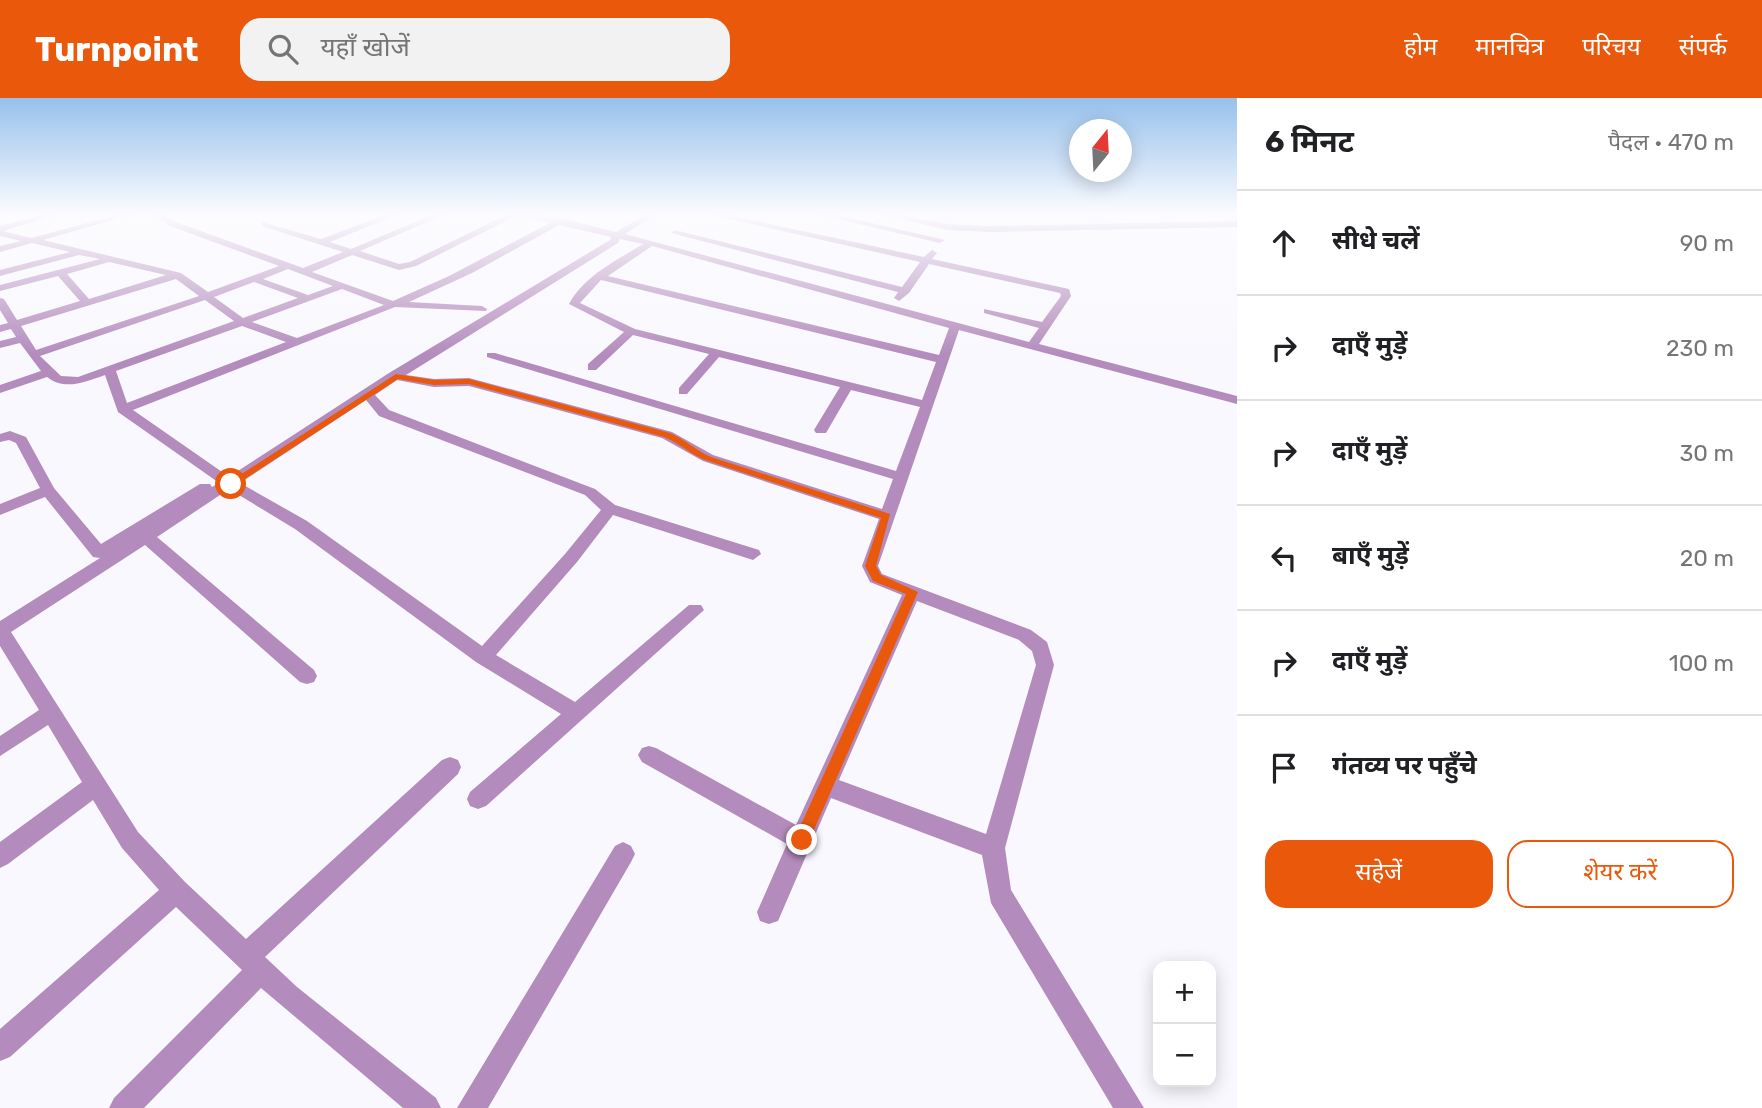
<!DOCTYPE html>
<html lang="hi">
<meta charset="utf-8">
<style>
body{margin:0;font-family:Rubik,"Noto Sans Devanagari",sans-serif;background:#f2f2f2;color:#202124}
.controls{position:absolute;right:21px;bottom:21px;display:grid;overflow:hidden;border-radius:14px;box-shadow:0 4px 18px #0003}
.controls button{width:63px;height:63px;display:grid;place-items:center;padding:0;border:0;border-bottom:2px solid #e0e0e0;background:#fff;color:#202124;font:35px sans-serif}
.compass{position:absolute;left:1069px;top:21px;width:63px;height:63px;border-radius:50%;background:#fff;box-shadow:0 4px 18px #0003;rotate:18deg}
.stop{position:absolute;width:21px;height:21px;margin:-16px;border:5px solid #ea580c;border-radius:50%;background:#fff}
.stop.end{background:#ea580c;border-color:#fff;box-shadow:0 2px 7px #0008}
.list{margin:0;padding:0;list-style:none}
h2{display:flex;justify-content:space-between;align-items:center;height:91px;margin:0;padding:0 28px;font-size:30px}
h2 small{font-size:23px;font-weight:400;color:#757577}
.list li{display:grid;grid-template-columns:46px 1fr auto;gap:21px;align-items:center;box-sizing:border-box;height:105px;padding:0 28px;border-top:2px solid #e0e0e0}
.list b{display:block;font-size:26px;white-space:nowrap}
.list em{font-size:23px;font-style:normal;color:#757577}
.actions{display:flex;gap:14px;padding:21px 28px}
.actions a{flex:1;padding:16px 0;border:2px solid #ea580c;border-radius:21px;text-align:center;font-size:24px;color:#ea580c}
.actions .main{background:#ea580c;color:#fff}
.icon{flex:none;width:38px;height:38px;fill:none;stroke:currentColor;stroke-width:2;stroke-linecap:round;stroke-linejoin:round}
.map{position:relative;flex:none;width:1237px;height:1010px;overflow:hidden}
header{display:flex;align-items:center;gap:42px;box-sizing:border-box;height:98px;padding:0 35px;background:#ea580c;color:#fff}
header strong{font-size:33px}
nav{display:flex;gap:38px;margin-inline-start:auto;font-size:24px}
.search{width:490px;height:63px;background:#f2f2f2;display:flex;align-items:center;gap:18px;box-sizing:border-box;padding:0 24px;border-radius:21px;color:#757577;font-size:26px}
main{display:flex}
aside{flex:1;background:#fff}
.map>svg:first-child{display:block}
</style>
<header>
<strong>Turnpoint</strong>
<div class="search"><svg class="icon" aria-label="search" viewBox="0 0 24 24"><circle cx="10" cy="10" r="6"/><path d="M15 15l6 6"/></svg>यहाँ खोजें</div>
<nav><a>होम</a><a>मानचित्र</a><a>परिचय</a><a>संपर्क</a></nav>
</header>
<main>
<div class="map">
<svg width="1237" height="1010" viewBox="0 0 1237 1010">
<rect width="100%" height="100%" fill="#f9f8fe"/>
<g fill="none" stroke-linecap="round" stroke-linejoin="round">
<!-- minor -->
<path fill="#b38bbc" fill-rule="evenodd" d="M 46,116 L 60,116 L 3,133 L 31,140 L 120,116 L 134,116 L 43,142 L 181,175 L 208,194 L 279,168 L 170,128 L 154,116 L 164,116 L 176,124 L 303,170 L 343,154 L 262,128 L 262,124 L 321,141 L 387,116 L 399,116 L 330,144 L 351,151 L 434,116 L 446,116 L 360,153 L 399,166 L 410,164 L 508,116 L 534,116 L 560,120 L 616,134 L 646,116 L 656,116 L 625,136 L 1029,244 L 1039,230 L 984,215 L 984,211 L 1042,224 L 1061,198 L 1060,195 L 929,166 L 909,195 L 899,203 L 894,200 L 898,194 L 671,135 L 675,132 L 902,189 L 920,164 L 707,116 L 724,116 L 924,159 L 932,152 L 937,155 L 932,161 L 1069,191 L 1071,198 L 1039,246 L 1237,298 L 1237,306 L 959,232 L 878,468 L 882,476 L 1031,532 L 1047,544 L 1054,567 L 1005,750 L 1011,792 L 1144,1010 L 1113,1010 L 991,805 L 982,757 L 831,700 L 778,823 L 769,826 L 760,823 L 757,814 L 787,746 L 642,664 L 638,657 L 642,650 L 649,648 L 656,650 L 796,727 L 902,497 L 870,484 L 862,468 L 879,421 L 703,363 L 662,340 L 469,288 L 434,289 L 397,282 L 375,297 L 389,312 L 595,391 L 615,407 L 759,452 L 761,456 L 753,462 L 613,417 L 577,464 L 496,557 L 575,604 L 689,507 L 701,507 L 704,512 L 486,708 L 478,711 L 470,708 L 467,701 L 470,694 L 561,616 L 476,564 L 295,431 L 229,391 L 157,439 L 314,572 L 317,578 L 314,584 L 307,586 L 300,584 L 145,447 L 11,534 L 138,734 L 185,784 L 246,841 L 442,662 L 450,659 L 458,662 L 461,669 L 458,676 L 265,859 L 297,889 L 436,1000 L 441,1010 L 403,1010 L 261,890 L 144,1010 L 109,1010 L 114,1000 L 242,872 L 176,809 L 10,959 L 0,963 L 0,931 L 159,792 L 122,750 L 93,702 L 8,766 L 0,770 L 0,744 L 82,684 L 48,627 L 0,658 L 0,638 L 39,612 L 0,548 L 0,523 L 100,460 L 93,459 L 45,399 L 0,417 L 0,406 L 40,390 L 16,345 L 9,342 L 0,344 L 0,336 L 10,333 L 26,339 L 54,390 L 101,446 L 200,386 L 210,386 L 212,389 L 222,383 L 215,382 L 118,314 L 105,277 C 85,284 65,293 47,279 L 0,295 L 0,287 L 41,273 L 20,245 L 0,250 L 0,243 L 16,239 L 11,231 L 0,234 L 0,227 L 8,225 L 0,212 L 0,200 L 4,201 L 17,222 L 80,203 L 58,178 L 0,193 L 0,187 L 100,161 L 79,157 L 0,178 L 0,172 L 70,154 L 32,145 L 0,154 L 0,148 L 21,143 L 0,138 L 0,128 ZM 518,117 L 550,125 L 449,178 L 393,203 L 312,174 L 352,157 L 399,172 L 416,168 ZM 559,127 L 611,139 L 610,142 L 389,275 L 227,380 L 225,376 L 133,312 L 395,209 L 486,213 L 487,211 L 482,208 L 409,204 L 472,175 ZM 620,141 L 643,146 C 617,162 584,178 569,206 L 624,234 L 588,266 L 588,272 L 596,272 L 633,237 L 709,256 L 679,290 L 679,296 L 687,296 L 719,259 L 840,289 L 814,332 L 816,335 L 826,335 L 851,292 L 920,309 L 896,373 L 495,255 L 487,255 L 487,259 L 893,381 L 882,411 L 713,357 L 672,334 L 469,280 L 434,281 L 406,277 L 618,145 ZM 652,148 L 949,230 L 939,257 L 608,178 ZM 109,164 L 166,177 L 89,201 L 67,176 ZM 288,171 L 333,188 L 308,197 L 263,181 ZM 176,181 L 199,198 L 36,252 L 21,228 ZM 601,182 L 936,264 L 922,302 L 635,231 L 580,205 ZM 254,184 L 298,200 L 243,220 L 214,199 ZM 342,191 L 384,207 L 297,240 L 252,224 ZM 205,202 L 234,223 L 78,279 L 61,278 L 40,258 ZM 242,228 L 286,244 L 127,305 L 116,273 ZM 366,302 L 379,318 L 585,397 L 601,412 L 565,456 L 482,548 L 307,423 L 240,385 ZM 917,503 L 1019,542 L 1032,553 L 1036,567 L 986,736 L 839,682 Z
M 816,116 L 833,116 L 945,142 L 940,145 Z
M 880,116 L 897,116 L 947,126 L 989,128 L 1237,123 L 1237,129 L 989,134 L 947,132 Z
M 623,744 L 631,748 L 635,756 L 631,764 L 488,1010 L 457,1010 L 615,748 Z"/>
</g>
<!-- sky -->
<linearGradient id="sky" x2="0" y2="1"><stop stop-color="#96c1ec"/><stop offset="0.45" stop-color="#fcfcff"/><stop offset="1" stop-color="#fcfcff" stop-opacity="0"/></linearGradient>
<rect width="1237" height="258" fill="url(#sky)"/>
<!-- route -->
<path fill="#ea580c" d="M 396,276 L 434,282 L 469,281 L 670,335 C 685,341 696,353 711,359 L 890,416 L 876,468 L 881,477 L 918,494 L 807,748 L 802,750 L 797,748 L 794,742 L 906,496 L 873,483 L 865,468 L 881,420 L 705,362 C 690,356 679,345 664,339 L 469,286 L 434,287 L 398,281 L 234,388 L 226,386 Z"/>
</svg>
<div class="controls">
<button>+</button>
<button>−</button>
</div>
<svg class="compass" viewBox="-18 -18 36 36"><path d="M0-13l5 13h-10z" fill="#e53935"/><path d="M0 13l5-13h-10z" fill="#757577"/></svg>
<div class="stop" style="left:231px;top:386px"></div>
<div class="stop end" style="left:802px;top:742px"></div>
</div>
<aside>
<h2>6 मिनट<small>पैदल · 470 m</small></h2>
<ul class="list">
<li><svg class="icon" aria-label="ahead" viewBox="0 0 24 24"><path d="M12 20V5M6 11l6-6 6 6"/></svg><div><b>सीधे चलें</b></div><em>90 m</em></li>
<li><svg class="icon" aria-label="right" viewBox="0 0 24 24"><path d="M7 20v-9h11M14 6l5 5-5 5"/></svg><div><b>दाएँ मुड़ें</b></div><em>230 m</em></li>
<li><svg class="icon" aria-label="right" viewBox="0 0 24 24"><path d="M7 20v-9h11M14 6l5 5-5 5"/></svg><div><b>दाएँ मुड़ें</b></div><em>30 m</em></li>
<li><svg class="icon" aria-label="left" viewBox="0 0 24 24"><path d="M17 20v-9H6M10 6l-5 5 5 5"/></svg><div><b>बाएँ मुड़ें</b></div><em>20 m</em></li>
<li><svg class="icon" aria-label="right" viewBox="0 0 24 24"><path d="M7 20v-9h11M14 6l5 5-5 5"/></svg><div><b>दाएँ मुड़ें</b></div><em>100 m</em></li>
<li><svg class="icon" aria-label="arrive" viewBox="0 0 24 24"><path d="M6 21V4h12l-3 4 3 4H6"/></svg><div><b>गंतव्य पर पहुँचे</b></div></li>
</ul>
<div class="actions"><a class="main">सहेजें</a><a>शेयर करें</a></div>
</aside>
</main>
